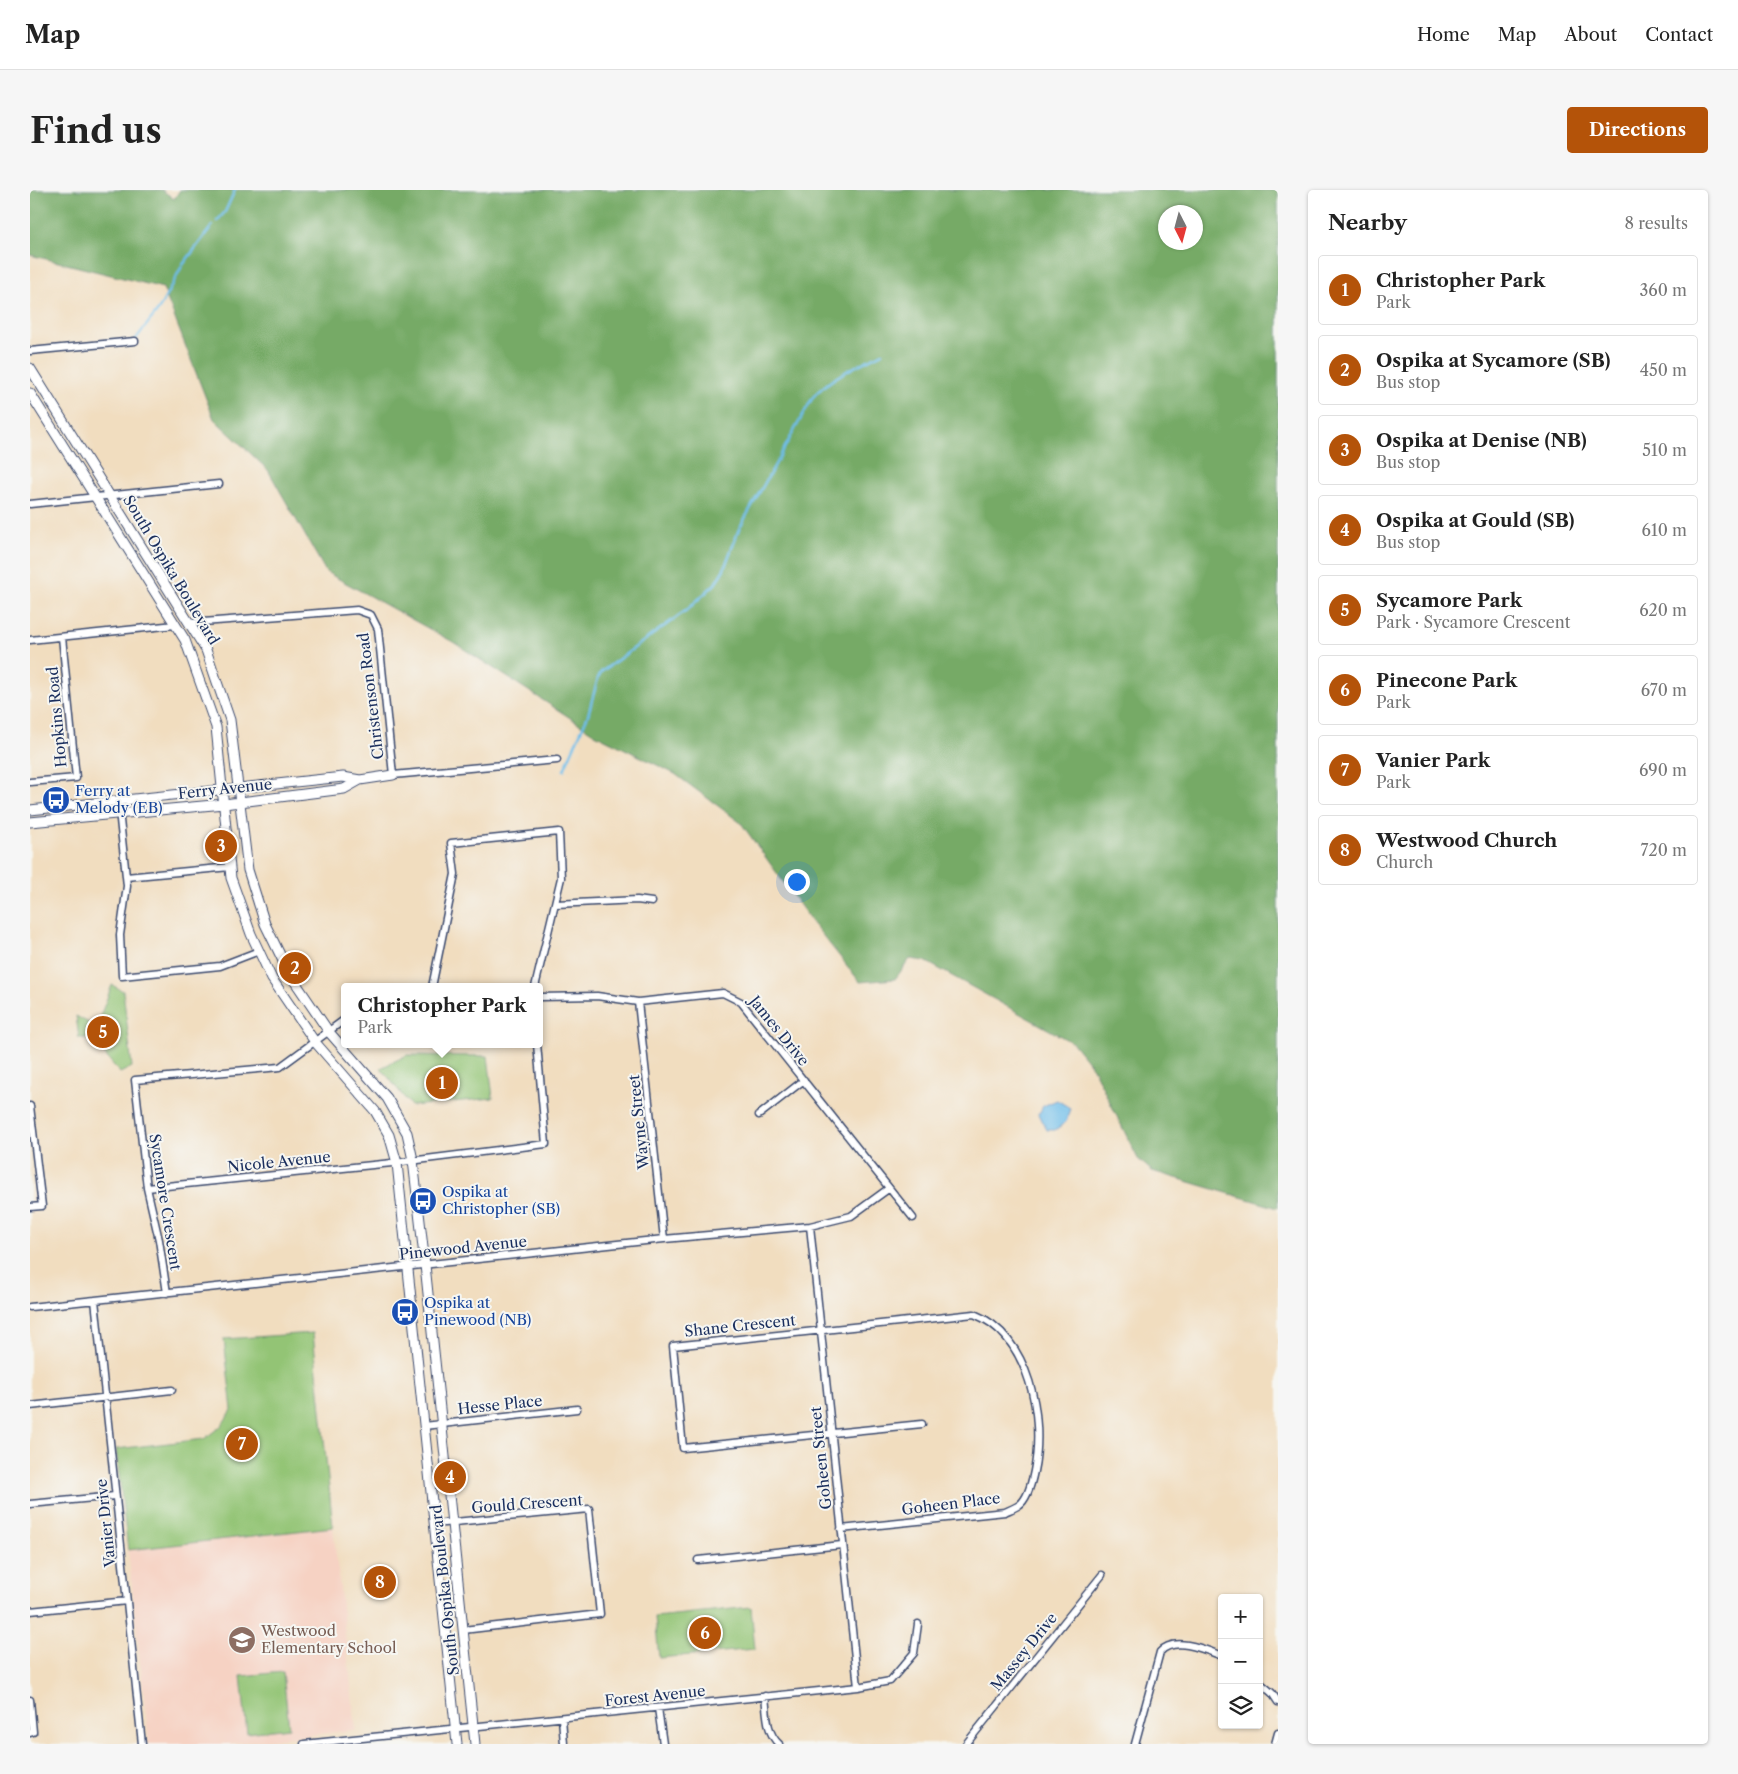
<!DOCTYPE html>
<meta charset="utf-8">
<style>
body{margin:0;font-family:"Libre Caslon Text",serif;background:#f6f6f6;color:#222}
.controls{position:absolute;right:15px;bottom:15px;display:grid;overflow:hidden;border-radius:5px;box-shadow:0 1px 4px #0004}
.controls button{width:45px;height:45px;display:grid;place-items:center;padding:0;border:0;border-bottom:1px solid #e0e0e0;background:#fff;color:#222;font:25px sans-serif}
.compass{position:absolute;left:1128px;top:15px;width:45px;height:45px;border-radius:50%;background:#fff;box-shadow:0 1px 4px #0004;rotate:174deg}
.you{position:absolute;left:766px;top:691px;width:18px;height:18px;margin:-12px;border:4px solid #fff;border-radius:50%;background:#1a73e8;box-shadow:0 0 0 8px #1a73e833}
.badge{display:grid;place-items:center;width:32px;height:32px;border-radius:50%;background:#b45309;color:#fff;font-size:16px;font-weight:700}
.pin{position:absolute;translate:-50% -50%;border:2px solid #fff;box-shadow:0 1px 5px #0006}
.popup{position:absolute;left:311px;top:793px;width:202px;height:65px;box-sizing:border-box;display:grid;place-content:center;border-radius:5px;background:#fff;filter:drop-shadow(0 1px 4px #0005);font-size:16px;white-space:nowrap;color:#767676}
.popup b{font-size:19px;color:#222}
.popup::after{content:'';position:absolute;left:50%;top:100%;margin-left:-10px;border:10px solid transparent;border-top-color:#fff}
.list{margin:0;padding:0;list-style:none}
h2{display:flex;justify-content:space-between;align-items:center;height:65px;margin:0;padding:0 20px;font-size:21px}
h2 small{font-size:16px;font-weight:400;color:#767676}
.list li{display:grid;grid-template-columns:32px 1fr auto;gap:15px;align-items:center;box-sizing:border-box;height:70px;margin:0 10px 10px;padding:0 10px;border:1px solid #e0e0e0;border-radius:5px}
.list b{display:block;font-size:19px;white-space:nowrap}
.list p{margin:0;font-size:16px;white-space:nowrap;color:#767676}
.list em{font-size:16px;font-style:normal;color:#767676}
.icon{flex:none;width:28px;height:28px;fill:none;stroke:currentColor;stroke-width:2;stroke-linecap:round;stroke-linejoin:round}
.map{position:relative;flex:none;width:1248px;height:1554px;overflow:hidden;border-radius:5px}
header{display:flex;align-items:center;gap:30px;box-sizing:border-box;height:70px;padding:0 25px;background:#fff;border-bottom:1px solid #e0e0e0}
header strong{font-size:24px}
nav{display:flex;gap:28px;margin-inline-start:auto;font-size:18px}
.intro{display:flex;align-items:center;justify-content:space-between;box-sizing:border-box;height:120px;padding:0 30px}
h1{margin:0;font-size:35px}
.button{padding:12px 22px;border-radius:5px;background:#b45309;color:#fff;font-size:18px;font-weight:700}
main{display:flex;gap:30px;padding:0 30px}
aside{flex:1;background:#fff;border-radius:5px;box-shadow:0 1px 4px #0004}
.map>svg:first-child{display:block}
</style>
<header>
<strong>Map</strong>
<nav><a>Home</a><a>Map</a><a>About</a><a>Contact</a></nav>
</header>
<div class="intro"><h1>Find us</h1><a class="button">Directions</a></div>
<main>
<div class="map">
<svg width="1248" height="1554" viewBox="0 0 1248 1554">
<rect width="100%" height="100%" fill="#f6f6f2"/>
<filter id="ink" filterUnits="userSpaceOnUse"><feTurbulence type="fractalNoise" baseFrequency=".02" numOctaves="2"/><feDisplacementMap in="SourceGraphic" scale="10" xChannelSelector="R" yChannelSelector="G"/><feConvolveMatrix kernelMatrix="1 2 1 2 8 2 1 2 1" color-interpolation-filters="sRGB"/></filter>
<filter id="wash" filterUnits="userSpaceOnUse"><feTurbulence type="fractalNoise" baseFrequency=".0096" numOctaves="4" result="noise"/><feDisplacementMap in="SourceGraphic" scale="20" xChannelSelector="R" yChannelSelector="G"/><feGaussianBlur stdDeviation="1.12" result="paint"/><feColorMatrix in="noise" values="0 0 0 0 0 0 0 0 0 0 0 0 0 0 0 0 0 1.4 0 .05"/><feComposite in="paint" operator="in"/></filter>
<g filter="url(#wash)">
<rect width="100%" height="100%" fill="#f1ddbf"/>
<!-- built -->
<path fill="#f6d2c3" d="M 303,1337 L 326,1540 L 199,1554 L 119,1554 L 98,1360 Z"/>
<!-- green -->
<path fill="#93c475" stroke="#577a6a" d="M 82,795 L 93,801 L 102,877 L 90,883 L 61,848 L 49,848 L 46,826 L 66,837 Z
M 377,865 L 458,866 L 463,908 L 381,916 L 351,878 Z
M 283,1143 L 303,1337 L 98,1360 L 86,1259 L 174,1249 L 191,1236 L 202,1220 L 194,1149 Z
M 721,1417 L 725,1459 L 629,1468 L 625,1427 Z
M 253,1482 L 259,1538 L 217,1543 L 211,1486 Z"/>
<!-- forest -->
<path fill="#76aa66" stroke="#486c62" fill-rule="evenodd" d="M 0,0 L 132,0 L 144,9 L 150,0 L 1248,0 L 1248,1018 L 1122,981 L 1108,969 L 1063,878 L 1043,853 L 895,771 L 880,769 L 865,789 L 830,792 L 782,732 L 711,633 L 645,584 L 565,544 L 423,452 L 296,382 L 238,280 L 184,229 L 133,98 L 0,65 ZM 1136,22 L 1166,22 L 1166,52 L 1136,52 Z"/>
<!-- water -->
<path fill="#6fbeea" stroke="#4576a4" d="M 1027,910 L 1040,918 L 1036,932 L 1025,940 L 1017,940 L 1009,924 L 1013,916 Z"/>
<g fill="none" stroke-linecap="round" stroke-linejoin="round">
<!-- stream -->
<path stroke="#6fbeea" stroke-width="2.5" d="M 187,31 L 195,22 L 205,0
M 105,150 L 129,119 L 152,76 L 182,36
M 534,580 L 558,525 L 568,488 L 571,482 L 658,419 L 685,394 L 694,379 L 709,339 L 783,207 C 801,186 828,176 852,163"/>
</g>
</g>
<g filter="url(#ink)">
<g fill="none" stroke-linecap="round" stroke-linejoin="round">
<!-- street casing -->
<g stroke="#3b496d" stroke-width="9">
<path id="street" d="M 0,161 L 105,151
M 0,314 L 189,294
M 160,433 L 327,420 L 341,425 L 348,439 L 363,585 L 527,570
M 0,450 L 145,435
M 0,592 L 46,588 L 32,447
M 88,611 L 97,696 L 90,745 L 92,786 L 190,776 L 229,761
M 96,687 L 200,677
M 526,714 L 607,710 L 622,712
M 402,797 L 425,684 L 421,653 L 529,642 L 531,688 L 505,797
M 510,807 L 567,806 L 608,812 L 693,803 L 711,812 L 883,1028
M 608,812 L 634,1049
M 0,916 L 12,1016 L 0,1017
M 729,925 L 774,890
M 117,998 L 372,972 L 516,954 L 507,854
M 780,1036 L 828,1497
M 137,1103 L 129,1050 L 117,998 L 105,890 L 250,877 L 314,830
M 65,1110 L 112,1554
M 0,1117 L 634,1049 L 780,1036 L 821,1026 L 858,999
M 0,1216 L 142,1200
M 394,1236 L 547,1219
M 0,1314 L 85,1306
M 404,1334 L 559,1319 L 570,1424 L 433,1440
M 811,1339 L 975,1322 C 979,1320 985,1318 989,1315 C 998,1309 1002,1291 1004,1281 C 1015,1229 1000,1146 944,1124 L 643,1156 L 653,1258 L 892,1234
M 668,1370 L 812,1355
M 0,1421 L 97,1411
M 1229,1492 L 1242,1503 L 1248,1512
M 735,1506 C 737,1522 736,1543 749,1554
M 0,1510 L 3,1542 L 0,1543
M 628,1518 L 633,1554
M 532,1528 L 534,1554
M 274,1554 L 828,1497 L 860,1491 L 884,1463 L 888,1434
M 936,1554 L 1072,1385
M 1105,1554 L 1130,1462 C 1144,1446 1174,1459 1192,1466
M 1245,1554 L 1248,1543"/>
</g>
<!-- secondary casing -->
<g stroke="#3b496d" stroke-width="11">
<path id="secondary" d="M 0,178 L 176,460 L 200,530 L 218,680 L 235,734 L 259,783 L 299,842 L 357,908 L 377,943 L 383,970 L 395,1075 L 445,1554
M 0,203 L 155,450 L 186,537 L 201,688 L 221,744 L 242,789 L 285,852 L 345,921 L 359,945 L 367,973 L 427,1554
M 0,620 L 313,587 L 330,590 L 363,585
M 0,632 L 194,614 L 314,599 L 330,590"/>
</g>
<!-- street -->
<use href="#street" stroke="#fff" stroke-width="6"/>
<!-- secondary -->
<use href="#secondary" stroke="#fff" stroke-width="9"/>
</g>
</g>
<!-- icons -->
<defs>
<g id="bus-disc" transform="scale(1.4375)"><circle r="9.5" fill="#1a4fb4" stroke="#f6f6f2"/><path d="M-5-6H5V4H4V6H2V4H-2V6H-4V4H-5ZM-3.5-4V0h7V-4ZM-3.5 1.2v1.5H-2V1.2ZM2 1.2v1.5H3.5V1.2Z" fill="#fff"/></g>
<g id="school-disc" transform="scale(1.4375)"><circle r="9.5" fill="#8d6e63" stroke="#f6f6f2"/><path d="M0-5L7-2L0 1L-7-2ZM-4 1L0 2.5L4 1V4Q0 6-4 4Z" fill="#fff"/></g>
</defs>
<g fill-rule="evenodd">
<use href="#bus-disc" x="26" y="610"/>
<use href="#bus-disc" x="393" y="1011"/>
<use href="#bus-disc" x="375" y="1122"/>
<use href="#school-disc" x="212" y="1450"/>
</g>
<g text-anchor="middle" stroke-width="4" stroke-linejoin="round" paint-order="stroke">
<!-- street labels -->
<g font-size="15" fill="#1b2f5e" stroke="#f6f6f2">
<text transform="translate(141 380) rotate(59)" y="5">South Ospika Boulevard</text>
<text transform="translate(341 506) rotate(-97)" y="5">Christenson Road</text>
<text transform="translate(27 527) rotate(-95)" y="5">Hopkins Road</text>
<text transform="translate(195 599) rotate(-6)" y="5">Ferry Avenue</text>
<text transform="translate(749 841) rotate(51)" y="5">James Drive</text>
<text transform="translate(609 932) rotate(-96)" y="5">Wayne Street</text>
<text transform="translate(249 972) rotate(-6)" y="5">Nicole Avenue</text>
<text transform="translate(135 1012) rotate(81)" y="5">Sycamore Crescent</text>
<text transform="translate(433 1058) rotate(-6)" y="5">Pinewood Avenue</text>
<text transform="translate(710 1136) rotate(-6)" y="5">Shane Crescent</text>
<text transform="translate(470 1215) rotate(-6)" y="5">Hesse Place</text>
<text transform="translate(791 1268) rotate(-96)" y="5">Goheen Street</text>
<text transform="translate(497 1314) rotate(-4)" y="5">Gould Crescent</text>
<text transform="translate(921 1314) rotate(-7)" y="5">Goheen Place</text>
<text transform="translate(76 1333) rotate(-96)" y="5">Vanier Drive</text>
<text transform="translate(415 1400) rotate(-96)" y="5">South Ospika Boulevard</text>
<text transform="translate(994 1462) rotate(-51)" y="5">Massey Drive</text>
<text transform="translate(625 1506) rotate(-6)" y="5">Forest Avenue</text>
</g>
<!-- transit labels -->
<g font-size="15" fill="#164399" stroke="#f6f6f2" text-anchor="start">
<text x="45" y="606">Ferry at<tspan x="45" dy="17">Melody (EB)</tspan></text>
<text x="412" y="1007">Ospika at<tspan x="412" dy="17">Christopher (SB)</tspan></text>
<text x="394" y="1118">Ospika at<tspan x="394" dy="17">Pinewood (NB)</tspan></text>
</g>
<!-- education labels -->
<g font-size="15" fill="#785e54" stroke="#f6f6f2" text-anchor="start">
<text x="231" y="1446">Westwood<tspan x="231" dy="17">Elementary School</tspan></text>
</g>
</g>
</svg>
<div class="controls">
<button>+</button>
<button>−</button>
<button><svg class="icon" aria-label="layers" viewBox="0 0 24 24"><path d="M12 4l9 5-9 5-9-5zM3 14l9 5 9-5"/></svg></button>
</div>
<svg class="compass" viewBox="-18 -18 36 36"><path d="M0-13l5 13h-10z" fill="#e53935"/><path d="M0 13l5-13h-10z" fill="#767676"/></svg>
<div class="you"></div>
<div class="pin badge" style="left:412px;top:893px">1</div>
<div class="popup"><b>Christopher Park</b>Park</div>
<div class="pin badge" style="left:265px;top:778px">2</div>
<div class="pin badge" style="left:191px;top:656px">3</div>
<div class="pin badge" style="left:420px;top:1287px">4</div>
<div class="pin badge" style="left:73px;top:842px">5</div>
<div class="pin badge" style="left:675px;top:1443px">6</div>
<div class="pin badge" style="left:212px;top:1254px">7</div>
<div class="pin badge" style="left:350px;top:1392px">8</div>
</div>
<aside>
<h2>Nearby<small>8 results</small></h2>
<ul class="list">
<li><span class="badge">1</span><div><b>Christopher Park</b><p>Park</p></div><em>360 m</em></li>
<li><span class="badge">2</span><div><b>Ospika at Sycamore (SB)</b><p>Bus stop</p></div><em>450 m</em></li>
<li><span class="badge">3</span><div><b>Ospika at Denise (NB)</b><p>Bus stop</p></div><em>510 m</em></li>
<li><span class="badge">4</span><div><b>Ospika at Gould (SB)</b><p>Bus stop</p></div><em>610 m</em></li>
<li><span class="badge">5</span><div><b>Sycamore Park</b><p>Park · Sycamore Crescent</p></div><em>620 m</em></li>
<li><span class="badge">6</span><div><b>Pinecone Park</b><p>Park</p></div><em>670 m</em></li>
<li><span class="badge">7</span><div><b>Vanier Park</b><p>Park</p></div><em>690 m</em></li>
<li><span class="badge">8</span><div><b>Westwood Church</b><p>Church</p></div><em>720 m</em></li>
</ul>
</aside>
</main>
